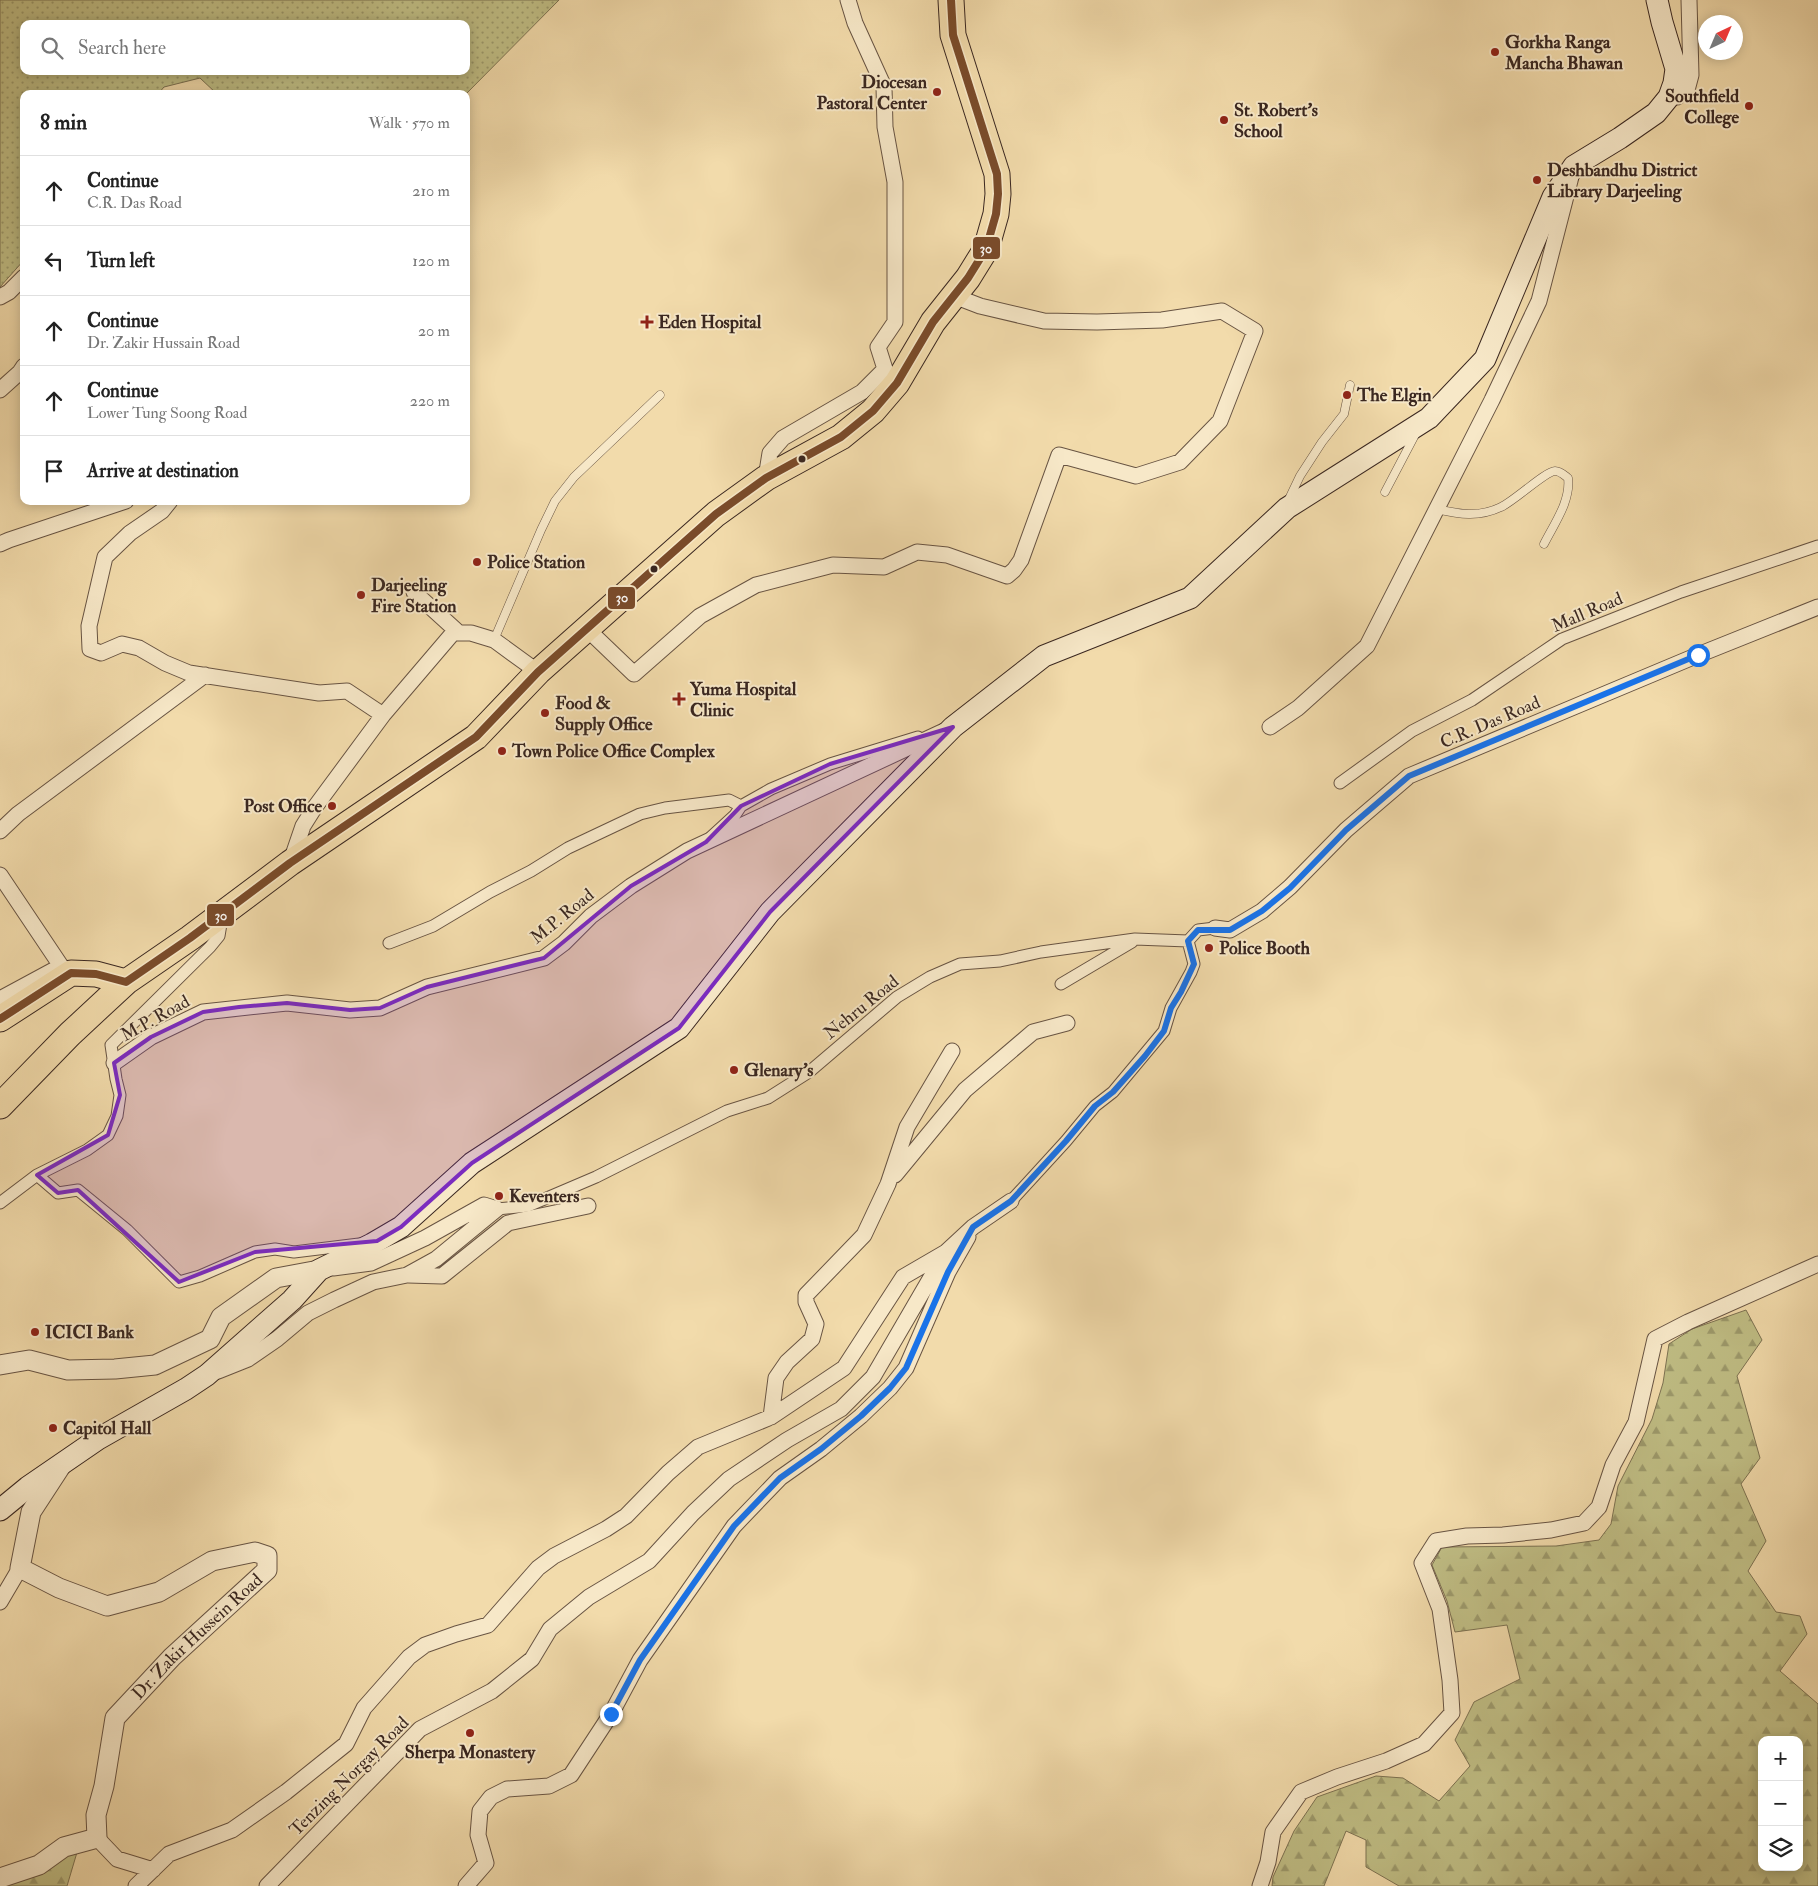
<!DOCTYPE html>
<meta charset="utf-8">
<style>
body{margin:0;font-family:"IM FELL Double Pica",serif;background:#f6f6f6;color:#222}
.controls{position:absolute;right:15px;bottom:15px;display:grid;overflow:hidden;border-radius:10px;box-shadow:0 2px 12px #0003}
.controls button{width:45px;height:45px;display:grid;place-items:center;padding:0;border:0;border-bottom:1px solid #e0e0e0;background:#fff;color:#222;font:25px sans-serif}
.compass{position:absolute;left:1698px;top:15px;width:45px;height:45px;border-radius:50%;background:#fff;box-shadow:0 2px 12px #0003;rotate:44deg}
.stop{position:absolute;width:15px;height:15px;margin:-11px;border:4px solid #1a73e8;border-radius:50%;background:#fff}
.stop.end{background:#1a73e8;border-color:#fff;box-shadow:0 1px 5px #0008}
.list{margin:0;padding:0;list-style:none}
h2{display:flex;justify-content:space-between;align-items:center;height:65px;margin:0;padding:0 20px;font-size:21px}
h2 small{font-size:16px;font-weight:400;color:#767676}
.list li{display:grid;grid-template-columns:32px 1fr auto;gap:15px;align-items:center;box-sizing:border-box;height:70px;padding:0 20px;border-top:1px solid #e0e0e0}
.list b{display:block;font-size:19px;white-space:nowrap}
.list p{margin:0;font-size:16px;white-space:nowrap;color:#767676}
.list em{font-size:16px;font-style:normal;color:#767676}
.icon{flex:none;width:28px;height:28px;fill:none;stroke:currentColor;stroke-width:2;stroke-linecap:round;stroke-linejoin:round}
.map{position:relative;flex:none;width:1818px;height:1886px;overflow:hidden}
.search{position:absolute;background:#fff;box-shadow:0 2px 12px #0003;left:20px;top:20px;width:450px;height:55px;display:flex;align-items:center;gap:12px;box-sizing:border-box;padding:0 18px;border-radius:10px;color:#767676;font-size:19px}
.panel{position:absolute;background:#fff;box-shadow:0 2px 12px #0003;left:20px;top:90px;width:450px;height:415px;border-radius:10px}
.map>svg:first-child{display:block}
</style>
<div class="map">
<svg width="1818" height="1886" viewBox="0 0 1818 1886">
<defs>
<pattern id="green-dots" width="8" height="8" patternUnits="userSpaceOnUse" patternTransform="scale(1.25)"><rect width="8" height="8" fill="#c0be85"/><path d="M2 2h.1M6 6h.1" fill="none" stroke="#9d9a6c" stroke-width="1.8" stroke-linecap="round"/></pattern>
<pattern id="forest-firs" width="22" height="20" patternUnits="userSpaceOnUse" patternTransform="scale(1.25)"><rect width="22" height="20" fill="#c0be85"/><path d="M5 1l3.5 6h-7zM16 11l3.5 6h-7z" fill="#9d9a6c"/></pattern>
</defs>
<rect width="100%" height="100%" fill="#f2dbab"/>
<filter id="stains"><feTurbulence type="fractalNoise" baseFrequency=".004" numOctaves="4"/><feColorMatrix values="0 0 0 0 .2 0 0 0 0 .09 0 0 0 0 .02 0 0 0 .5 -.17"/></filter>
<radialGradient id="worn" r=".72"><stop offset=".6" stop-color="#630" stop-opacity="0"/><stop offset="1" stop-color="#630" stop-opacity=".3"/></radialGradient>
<!-- green -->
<path fill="url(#green-dots)" stroke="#7d7252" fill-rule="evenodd" d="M 0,0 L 559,0 L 466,94 L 217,94 L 200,78 L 164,87 L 158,94 L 24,94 L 24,260 L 0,287 ZM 24,24 L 466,24 L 466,71 L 24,71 Z"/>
<!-- forest -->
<path fill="url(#forest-firs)" stroke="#7d7252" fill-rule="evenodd" d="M 1746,1310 L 1762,1340 L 1737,1376 L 1760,1458 L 1741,1484 L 1766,1541 L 1748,1571 L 1776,1612 L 1800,1616 L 1807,1634 L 1780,1671 L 1818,1704 L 1818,1886 L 1399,1886 L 1366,1867 L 1366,1840 L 1346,1831 L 1324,1886 L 1272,1886 L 1273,1877 L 1294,1831 L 1317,1797 L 1376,1776 L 1403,1778 L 1439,1801 L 1470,1766 L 1455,1740 L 1474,1702 L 1520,1679 L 1507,1625 L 1455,1632 L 1447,1601 L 1432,1565 L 1442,1547 L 1556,1546 L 1599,1540 L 1611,1524 L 1618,1486 L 1652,1419 L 1663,1383 L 1669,1344 L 1692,1329 ZM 1762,1740 L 1799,1740 L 1799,1867 L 1762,1867 Z
M 78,1849 L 67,1886 L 0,1886 Z"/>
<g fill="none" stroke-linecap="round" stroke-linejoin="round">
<!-- service casing -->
<g stroke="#685443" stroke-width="9">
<path id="service" d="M 1385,492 L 1416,433
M 1289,499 L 1300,476 L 1322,442 L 1344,414 L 1350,385
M 1436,509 C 1459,514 1478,518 1501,507 C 1513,502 1546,471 1555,471 C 1560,471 1564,475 1568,478 C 1571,501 1554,524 1544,544
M 494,640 L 541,530 L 555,501 L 574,477 L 660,395"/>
</g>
<!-- pedestrian casing -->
<g stroke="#685443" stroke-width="13">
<path id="pedestrian" d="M 1340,783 L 1412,731 L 1472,700 L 1562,639 L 1681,592 L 1818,546
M 711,837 L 735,815 L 741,806 L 771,789 L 830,764 L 918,737
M 389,943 L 433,926 L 490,892 L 531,871 L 568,848 L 640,814 L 665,808 L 729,800 L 741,806
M 1061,984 L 1132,942
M 37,1175 L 58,1193 L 78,1190 L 127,1230 L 179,1282 L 200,1276 L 255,1252 L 275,1249 L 294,1252 L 359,1244
M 1011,1201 L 1066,1141 L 1095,1106 L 1113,1092 L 1164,1031 L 1171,1008 L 1191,972 L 1194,964 L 1188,941 L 1198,930 L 1215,928
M 0,1203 L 37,1175 L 87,1150 L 108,1135 L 117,1116 L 120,1095 L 116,1079 L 111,1045 L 210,947 L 219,936 L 222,918
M 497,1209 L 528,1206 L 596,1177 L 727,1111 L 768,1098 L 809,1072 L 897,997 L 930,977 L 960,964 L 1000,961 L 1041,952 L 1135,939 L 1188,941"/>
</g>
<!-- minor casing -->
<g stroke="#685443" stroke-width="17">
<path id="minor" d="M 1669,97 L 1677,97 L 1687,90 L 1691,75 L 1689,0
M 0,297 L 9,292 L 24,277
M 0,390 L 20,372 L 24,366
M 766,478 L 770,453 L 783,438 L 862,392 L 885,369 L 878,347 L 895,322 L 895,182 L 885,127 L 884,87 L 855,23 L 848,0
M 170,501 L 162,511 L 130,533 L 105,557 L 89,626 L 90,649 L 101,653 L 122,644 L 139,648 L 165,663 L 189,673 L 319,693 L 347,691 L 383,715
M 0,544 L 9,540 L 126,501
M 414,592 L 459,633
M 586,628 L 634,674 L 700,616 L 756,585 L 833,565 L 884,567 L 917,552 L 947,555 L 1007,576 L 1014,570 L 1021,560 L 1059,455 L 1136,476 L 1180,462 L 1220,421 L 1255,331 L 1222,311 L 1162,320 L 1097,322 L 1044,321 L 980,306 L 954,296
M 1270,727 L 1298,708 L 1367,646 L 1492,400 L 1539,301 L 1571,177
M 0,831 L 18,814 L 205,675
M 291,861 L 303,826 L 315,807 L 383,715 L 453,633 L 471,633 L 494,640 L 538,672
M 0,875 L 61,966
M 1215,928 L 1230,930 L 1262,911 L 1290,887 L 1346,830 L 1409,776 L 1698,655 L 1818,607
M 0,999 L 61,966 L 68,971
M 114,1063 L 151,1037 L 203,1012 L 287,1003 L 350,1010 L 380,1008 L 427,987 L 544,958 L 564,943 L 591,916 L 631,886 L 687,851 L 944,731
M 895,1175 L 965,1090 L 1033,1032 L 1067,1023
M 333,1268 L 371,1263 L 425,1238 L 484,1205 L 497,1209
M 408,1275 L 442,1276 L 508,1223 L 588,1206
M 218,1371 L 248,1359 L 277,1339 L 308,1313 L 334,1300 L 373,1282 L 407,1275 L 436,1259 L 497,1209
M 771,1417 L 776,1378 L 787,1362 L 812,1339 L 816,1324 L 806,1302 L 806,1295 L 864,1235 L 888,1184 L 907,1127 L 952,1051
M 0,1602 L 20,1568
M 97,1838 L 117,1859 L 153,1870
M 136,1886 L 169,1854 L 232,1830 L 286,1792 L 346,1744 L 364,1708 L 409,1657 L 425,1645 L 456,1634 L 488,1625 L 538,1568 L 554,1556 L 606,1529 L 626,1516 L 668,1473 L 698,1447 L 771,1417 L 844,1368 L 903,1277 L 946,1252 L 973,1227 L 1011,1201
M 267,1886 L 420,1729 L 492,1691 L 532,1659 L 550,1629 L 589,1597 L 649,1561 L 693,1513 L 729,1479 L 787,1440 L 841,1409 L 873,1377 L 944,1255
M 466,1886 L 486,1863 L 478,1835 L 480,1811 L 491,1797 L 507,1789 L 549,1786 L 571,1775 L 611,1714 L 640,1660 L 734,1526 L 780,1478 L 821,1449 L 861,1416 L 890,1388 L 906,1368 L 948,1272 L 968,1237
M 1260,1886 L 1268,1862 L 1273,1832 L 1301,1792 L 1337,1777 L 1386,1761 L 1424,1744 L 1452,1713 L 1450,1680 L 1440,1609 L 1422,1563 L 1436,1541 L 1467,1536 L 1503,1535 L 1551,1530 L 1584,1523 L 1599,1507 L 1613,1465 L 1636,1422 L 1655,1339 L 1688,1322 L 1818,1264"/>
</g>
<!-- tertiary casing -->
<g stroke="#685443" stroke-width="21">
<g id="tertiary">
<path d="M 0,1365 L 29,1360 L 68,1370 L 115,1369 L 155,1365 L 210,1339 L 221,1317 L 276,1278 L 319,1270"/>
<path id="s1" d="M 0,1878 L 39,1865 L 64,1847 L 97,1838 L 96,1815 L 104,1786 L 115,1718 L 172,1657 L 267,1570 L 267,1556 L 255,1552 L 212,1561 L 159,1592 L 107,1606 L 59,1588 L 20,1568 L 31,1512 L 61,1466"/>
</g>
</g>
<!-- secondary casing -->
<g stroke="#3a2720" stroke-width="23">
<path id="secondary" d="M 0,1510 L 28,1487 L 98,1439 L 186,1389 L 207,1375 L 292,1300 L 319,1270 L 372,1244 L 401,1227 L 472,1163 L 679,1028 L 770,912 L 953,727 L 1044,656 L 1190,598 L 1287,508 L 1429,418 L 1485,359 L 1553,197 L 1574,166 L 1620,138 L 1656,113 L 1669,97 L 1674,83 L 1676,69 L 1662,22 L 1657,0"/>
</g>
<!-- trunk casing -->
<g stroke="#3a2720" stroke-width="27">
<path id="trunk" d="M 0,1019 L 71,973 L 96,974 L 126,982 L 190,938 L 290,863 L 476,737 L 538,672 L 716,514 L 766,478 L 841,437 L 873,411 L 897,383 L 933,322 L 968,278 L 986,249 L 996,214 L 998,194 L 997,174 L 953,35 L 951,0
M 0,1106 L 70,1034 L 126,982"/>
</g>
<!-- service -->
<use href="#service" stroke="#f7e8c8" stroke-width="8"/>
<!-- pedestrian -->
<use href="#pedestrian" stroke="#f7e8c8" stroke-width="11"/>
<!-- minor -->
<use href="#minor" stroke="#f7e8c8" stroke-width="15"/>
<!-- tertiary -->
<use href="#tertiary" stroke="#f7e8c8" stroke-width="19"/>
<!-- secondary -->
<use href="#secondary" stroke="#f7e8c8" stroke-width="21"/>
<!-- trunk -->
<use href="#trunk" stroke="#f2dbab" stroke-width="25"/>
<!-- bus-1 casing -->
<g stroke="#f7e8c8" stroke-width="11">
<path id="bus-1" d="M 0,1019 L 71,973 L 96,974 L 126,982 L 190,938 L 290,863 L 476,737 L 538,672 L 716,514 L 766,478 L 841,437 L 873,411 L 897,383 L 933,322 L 968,278 L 986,249 L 996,214 L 998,194 L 997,174 L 953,35 L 951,0"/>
</g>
<!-- bus-1 -->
<use href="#bus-1" stroke="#7a4b2a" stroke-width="8"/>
</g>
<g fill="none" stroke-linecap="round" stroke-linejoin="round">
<!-- route -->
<path stroke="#1a73e8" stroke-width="6" d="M 611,1714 L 640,1660 L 734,1526 L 780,1478 L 821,1449 L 861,1416 L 890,1388 L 906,1368 L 948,1272 L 973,1227 L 1011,1201 L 1066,1141 L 1095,1106 L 1113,1092 L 1145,1056 L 1164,1031 L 1171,1008 L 1181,992 L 1194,964 L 1188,941 L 1198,930 L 1230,930 L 1262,911 L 1290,888 L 1346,830 L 1409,776 L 1698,655"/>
</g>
<!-- marked area -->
<path fill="#7b2cbf" fill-opacity="0.2" stroke="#7b2cbf" stroke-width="4" stroke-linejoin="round" d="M 953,727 L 770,912 L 679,1028 L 472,1163 L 401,1227 L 377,1241 L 255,1252 L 179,1282 L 78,1190 L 58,1193 L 37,1175 L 108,1135 L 120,1095 L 114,1063 L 151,1037 L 203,1012 L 239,1007 L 287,1003 L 350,1010 L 380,1008 L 427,987 L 544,958 L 631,886 L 706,842 L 741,806 L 830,764 Z"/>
<!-- markers -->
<g fill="#8f2418" stroke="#f7e8c8" stroke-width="2">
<circle cx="1495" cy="52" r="5"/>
<circle cx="937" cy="92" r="5"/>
<circle cx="1749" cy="106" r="5"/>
<circle cx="1224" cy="120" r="5"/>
<circle cx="1537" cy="180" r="5"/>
<path d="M644.5 314.5h5v5h5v5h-5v5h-5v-5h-5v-5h5z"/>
<circle cx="1347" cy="395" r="5"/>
<circle cx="477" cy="562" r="5"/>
<circle cx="361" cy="595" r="5"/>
<path d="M676.5 691.5h5v5h5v5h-5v5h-5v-5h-5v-5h5z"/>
<circle cx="545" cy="713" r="5"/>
<circle cx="502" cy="751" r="5"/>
<circle cx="332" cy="806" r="5"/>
<circle cx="1209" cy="948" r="5"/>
<circle cx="734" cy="1070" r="5"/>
<circle cx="499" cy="1196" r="5"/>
<circle cx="35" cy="1332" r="5"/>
<circle cx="53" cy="1428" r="5"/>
<circle cx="470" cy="1733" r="5"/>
</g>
<g fill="#3a2720" stroke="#f7e8c8" stroke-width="2">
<circle cx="802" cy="459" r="4.5"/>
<circle cx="654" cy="569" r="4.5"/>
</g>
<g text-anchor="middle" stroke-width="4" stroke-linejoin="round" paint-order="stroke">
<!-- poi labels -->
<g font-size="18" font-weight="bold" fill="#3a2720" stroke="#f7e8c8" text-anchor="start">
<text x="1505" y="48">Gorkha Ranga<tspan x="1505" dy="21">Mancha Bhawan</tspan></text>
<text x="927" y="88" text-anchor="end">Diocesan<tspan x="927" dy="21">Pastoral Center</tspan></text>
<text x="1739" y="102" text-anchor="end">Southfield<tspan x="1739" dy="21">College</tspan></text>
<text x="1234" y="116">St. Robert's<tspan x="1234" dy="21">School</tspan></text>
<text x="1547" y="176">Deshbandhu District<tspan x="1547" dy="21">Library Darjeeling</tspan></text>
<text x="658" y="328">Eden Hospital</text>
<text x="1357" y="401">The Elgin</text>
<text x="487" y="568">Police Station</text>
<text x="371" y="591">Darjeeling<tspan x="371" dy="21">Fire Station</tspan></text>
<text x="690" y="695">Yuma Hospital<tspan x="690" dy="21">Clinic</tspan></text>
<text x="555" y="709">Food &amp;<tspan x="555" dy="21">Supply Office</tspan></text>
<text x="512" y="757">Town Police Office Complex</text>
<text x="322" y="812" text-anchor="end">Post Office</text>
<text x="1219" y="954">Police Booth</text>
<text x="744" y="1076">Glenary's</text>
<text x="509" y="1202">Keventers</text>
<text x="45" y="1338">ICICI Bank</text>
<text x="63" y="1434">Capitol Hall</text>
<text x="470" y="1758" text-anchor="middle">Sherpa Monastery</text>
</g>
<!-- street labels -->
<g font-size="18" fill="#3a2720" stroke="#f7e8c8">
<text transform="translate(1587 612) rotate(-23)" y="6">Mall Road</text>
<text transform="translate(1490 722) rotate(-23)" y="6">C.R. Das Road</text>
<text transform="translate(562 916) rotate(-39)" y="6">M.P. Road</text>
<text transform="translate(861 1007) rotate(-39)" y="6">Nehru Road</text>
<text transform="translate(155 1018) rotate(-29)" y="6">M.P. Road</text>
<text dy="6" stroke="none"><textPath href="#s1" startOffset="344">Dr. Zakir Hussein Road</textPath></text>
<text transform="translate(349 1776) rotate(-45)" y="6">Tenzing Norgay Road</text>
</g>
</g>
<g stroke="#f7e8c8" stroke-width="2">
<rect x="972" y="236" width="29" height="24" rx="5" fill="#7a4b2a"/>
<rect x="607" y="586" width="29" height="24" rx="5" fill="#7a4b2a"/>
<rect x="206" y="903" width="29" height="24" rx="5" fill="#7a4b2a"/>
</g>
<g font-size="14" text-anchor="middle" font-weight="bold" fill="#fff">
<text x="986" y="253">30</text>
<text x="622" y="602">30</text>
<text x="221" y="920">30</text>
</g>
<rect width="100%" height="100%" filter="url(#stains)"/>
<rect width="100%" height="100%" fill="url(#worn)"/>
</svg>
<div class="controls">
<button>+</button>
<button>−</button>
<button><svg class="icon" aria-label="layers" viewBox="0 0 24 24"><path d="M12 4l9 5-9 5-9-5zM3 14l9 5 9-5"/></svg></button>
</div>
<svg class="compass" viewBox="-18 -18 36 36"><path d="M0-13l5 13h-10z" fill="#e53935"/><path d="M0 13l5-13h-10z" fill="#767676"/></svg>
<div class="stop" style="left:1698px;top:655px"></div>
<div class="stop end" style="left:611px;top:1714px"></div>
<div class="search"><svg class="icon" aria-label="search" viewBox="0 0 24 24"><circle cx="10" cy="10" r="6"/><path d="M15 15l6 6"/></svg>Search here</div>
<section class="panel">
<h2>8 min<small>Walk · 570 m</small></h2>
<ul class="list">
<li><svg class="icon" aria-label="ahead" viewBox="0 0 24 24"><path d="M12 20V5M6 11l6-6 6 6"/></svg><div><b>Continue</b><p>C.R. Das Road</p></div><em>210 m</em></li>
<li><svg class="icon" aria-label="left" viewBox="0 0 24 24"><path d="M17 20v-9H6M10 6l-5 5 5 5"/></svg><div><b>Turn left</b></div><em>120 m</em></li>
<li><svg class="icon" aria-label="ahead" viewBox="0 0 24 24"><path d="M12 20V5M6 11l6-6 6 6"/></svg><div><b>Continue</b><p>Dr. Zakir Hussain Road</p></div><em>20 m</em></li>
<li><svg class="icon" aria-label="ahead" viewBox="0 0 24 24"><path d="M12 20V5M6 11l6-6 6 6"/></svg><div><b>Continue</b><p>Lower Tung Soong Road</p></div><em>220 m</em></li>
<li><svg class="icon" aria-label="arrive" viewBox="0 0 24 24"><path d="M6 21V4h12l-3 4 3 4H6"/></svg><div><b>Arrive at destination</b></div></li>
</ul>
</section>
</div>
